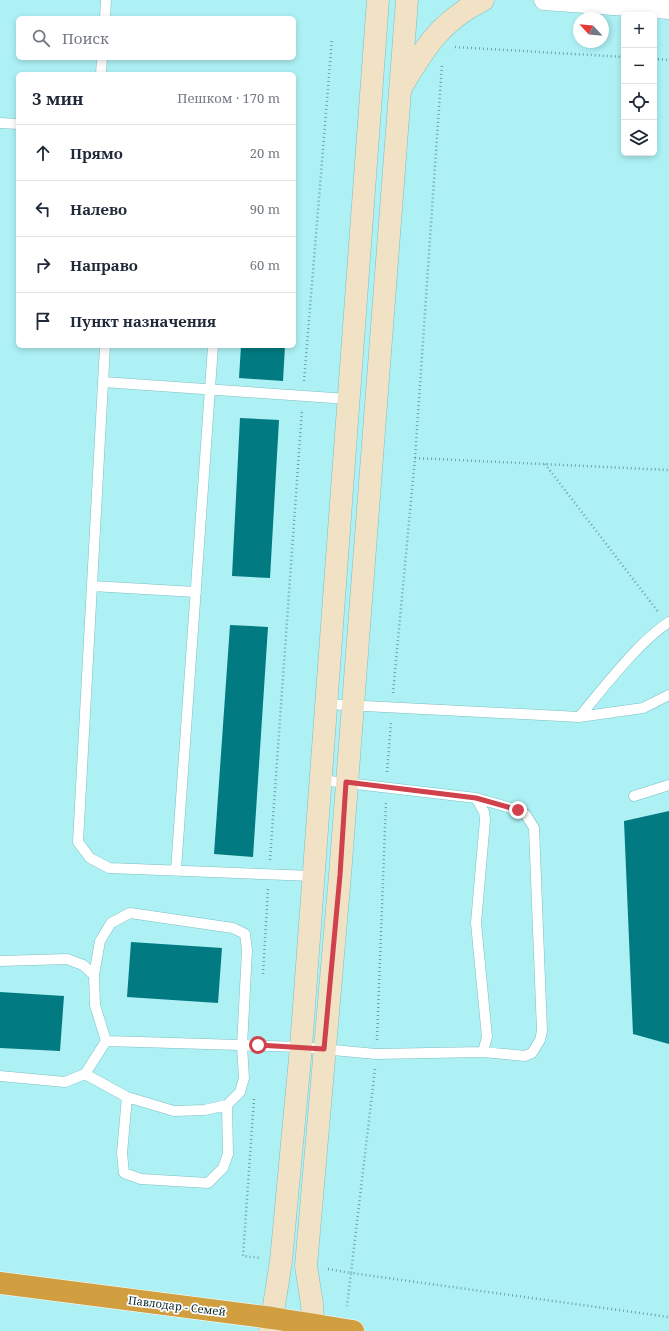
<!DOCTYPE html>
<html lang="ru">
<meta charset="utf-8">
<style>
body{margin:0;font-family:"Noto Serif",serif;background:#f2f2f3;color:#1f2937}
.controls{position:absolute;right:12px;top:12px;display:grid;overflow:hidden;border-radius:6px;box-shadow:0 2px 6px #0003}
.controls button{width:36px;height:36px;display:grid;place-items:center;padding:0;border:0;border-bottom:1px solid #e0e1e3;background:#fff;color:#1f2937;font:20px sans-serif}
.compass{position:absolute;left:573px;top:12px;width:36px;height:36px;border-radius:50%;background:#fff;box-shadow:0 2px 6px #0003;rotate:296deg}
.stop{position:absolute;width:12px;height:12px;margin:-9px;border:3px solid #d1414c;border-radius:50%;background:#fff}
.stop.end{background:#d1414c;border-color:#fff;box-shadow:0 1px 4px #0008}
.list{margin:0;padding:0;list-style:none}
h2{display:flex;justify-content:space-between;align-items:center;height:52px;margin:0;padding:0 16px;font-size:17px}
h2 small{font-size:13px;font-weight:400;color:#747a83}
.list li{display:grid;grid-template-columns:26px 1fr auto;gap:12px;align-items:center;box-sizing:border-box;height:56px;padding:0 16px;border-top:1px solid #e0e1e3}
.list b{display:block;font-size:15px;white-space:nowrap}
.list em{font-size:13px;font-style:normal;color:#747a83}
.icon{flex:none;width:22px;height:22px;fill:none;stroke:currentColor;stroke-width:2;stroke-linecap:round;stroke-linejoin:round}
.map{position:relative;flex:none;width:669px;height:1331px;overflow:hidden}
.search{position:absolute;background:#fff;box-shadow:0 2px 6px #0003;left:16px;top:16px;width:280px;height:44px;display:flex;align-items:center;gap:10px;box-sizing:border-box;padding:0 14px;border-radius:6px;color:#747a83;font-size:15px}
.panel{position:absolute;background:#fff;box-shadow:0 2px 6px #0003;left:16px;top:72px;width:280px;height:276px;border-radius:6px}
.map>svg:first-child{display:block}
</style>
<div class="map">
<svg width="669" height="1331" viewBox="0 0 669 1331">
<rect width="100%" height="100%" fill="#adf1f5"/>
<!-- building -->
<path fill="#017b81" d="M 241,346 L 285,346 L 283,381 L 239,378 Z
M 240,418 L 279,420 L 270,578 L 232,576 Z
M 230,625 L 268,627 L 253,857 L 214,854 Z
M 669,811 L 669,1044 L 633,1034 L 624,821 Z
M 131,942 L 222,948 L 218,1003 L 127,997 Z
M 0,992 L 64,996 L 60,1051 L 0,1048 Z"/>
<g fill="none" stroke-linecap="round" stroke-linejoin="round">
<!-- lane casing -->
<g stroke="#7dbfc3" stroke-width="11">
<path id="lane" d="M 105,18 L 106,0
M 101,74 L 102,58
M 0,123 L 18,124
M 105,346 L 78,842 L 90,858 L 109,868 L 313,876
M 103,382 L 348,399
M 92,586 L 196,592
M 326,704 L 579,717 L 643,708 L 669,695
M 579,717 C 604,688 637,643 669,622
M 634,796 L 669,785
M 476,798 L 484,812 L 485,820 L 476,923 L 487,1037 L 483,1052
M 176,870 L 213,346
M 0,961 L 67,959 L 83,965 L 94,975 L 95,1005 L 106,1041
M 106,1041 L 301,1047 L 376,1054 L 483,1052 L 525,1056 L 532,1053 L 540,1040 L 542,1031 L 534,828 L 526,815 L 518,810 L 476,798 L 321,780
M 85,1074 L 127,1097 L 174,1111 L 204,1110 L 227,1105 L 240,1092 L 244,1078 L 242,1046 L 247,950 L 245,934 L 233,928 L 130,913 L 111,923 L 100,941 L 94,975
M 0,1076 L 65,1082 L 85,1074 L 106,1041
M 127,1097 L 122,1153 L 124,1173 L 141,1179 L 208,1183 L 223,1168 L 228,1154 L 227,1105"/>
</g>
<!-- street casing -->
<g stroke="#7dbfc3" stroke-width="21">
<path id="street" d="M 544,0 L 669,9"/>
</g>
<!-- secondary casing -->
<g stroke="#7dbfc3" stroke-width="23">
<path id="secondary" d="M 402,86 C 425,47 441,21 483,0
M 270,1331 L 281,1261 L 301,1047 L 378,0
M 313,1331 L 312,1304 L 306,1266 L 340,875 L 407,0"/>
</g>
<!-- highway casing -->
<g stroke="#fff" stroke-width="23">
<path id="highway" d="M 0,1283 L 272,1318 L 353,1331"/>
</g>
<!-- path -->
<path stroke="#6ea3a6" stroke-width="2.5" stroke-dasharray="1 3" stroke-linecap="butt" d="M 455,47 L 624,57
M 654,59 L 669,60
M 304,381 L 332,39
M 415,458 L 669,470
M 545,464 L 659,613
M 393,693 L 415,458 L 442,64
M 387,772 L 391,722
M 270,860 L 302,410
M 263,974 L 268,889
M 377,1040 L 386,801
M 375,1069 L 351,1273 L 669,1317
M 254,1099 L 243,1256 L 260,1258
M 328,1269 L 351,1273 L 347,1306"/>
<!-- lane -->
<use href="#lane" stroke="#fff" stroke-width="10"/>
<!-- street -->
<use href="#street" stroke="#fff" stroke-width="20"/>
<!-- secondary -->
<use href="#secondary" stroke="#f1e2c6" stroke-width="22"/>
<!-- highway -->
<use href="#highway" stroke="#d19f40" stroke-width="22"/>
</g>
<g fill="none" stroke-linecap="round" stroke-linejoin="round">
<!-- route -->
<path stroke="#d1414c" stroke-width="5" d="M 258,1045 L 324,1049 L 340,875 L 346,782 L 476,798 L 518,810"/>
</g>
<g text-anchor="middle" stroke-width="3.5" stroke-linejoin="round" paint-order="stroke">
<!-- street labels -->
<g font-size="11" fill="#0b2729" stroke="#fff">
<text transform="translate(177 1306) rotate(7)" y="4">Павлодар - Семей</text>
</g>
</g>
</svg>
<div class="controls">
<button>+</button>
<button>−</button>
<button><svg class="icon" aria-label="locate" viewBox="0 0 24 24"><circle cx="12" cy="12" r="6"/><path d="M12 2v4M12 18v4M2 12h4M18 12h4"/></svg></button>
<button><svg class="icon" aria-label="layers" viewBox="0 0 24 24"><path d="M12 4l9 5-9 5-9-5zM3 14l9 5 9-5"/></svg></button>
</div>
<svg class="compass" viewBox="-18 -18 36 36"><path d="M0-13l5 13h-10z" fill="#e53935"/><path d="M0 13l5-13h-10z" fill="#747a83"/></svg>
<div class="stop" style="left:258px;top:1045px"></div>
<div class="stop end" style="left:518px;top:810px"></div>
<div class="search"><svg class="icon" aria-label="search" viewBox="0 0 24 24"><circle cx="10" cy="10" r="6"/><path d="M15 15l6 6"/></svg>Поиск</div>
<section class="panel">
<h2>3 мин<small>Пешком · 170 m</small></h2>
<ul class="list">
<li><svg class="icon" aria-label="ahead" viewBox="0 0 24 24"><path d="M12 20V5M6 11l6-6 6 6"/></svg><div><b>Прямо</b></div><em>20 m</em></li>
<li><svg class="icon" aria-label="left" viewBox="0 0 24 24"><path d="M17 20v-9H6M10 6l-5 5 5 5"/></svg><div><b>Налево</b></div><em>90 m</em></li>
<li><svg class="icon" aria-label="right" viewBox="0 0 24 24"><path d="M7 20v-9h11M14 6l5 5-5 5"/></svg><div><b>Направо</b></div><em>60 m</em></li>
<li><svg class="icon" aria-label="arrive" viewBox="0 0 24 24"><path d="M6 21V4h12l-3 4 3 4H6"/></svg><div><b>Пункт назначения</b></div></li>
</ul>
</section>
</div>
